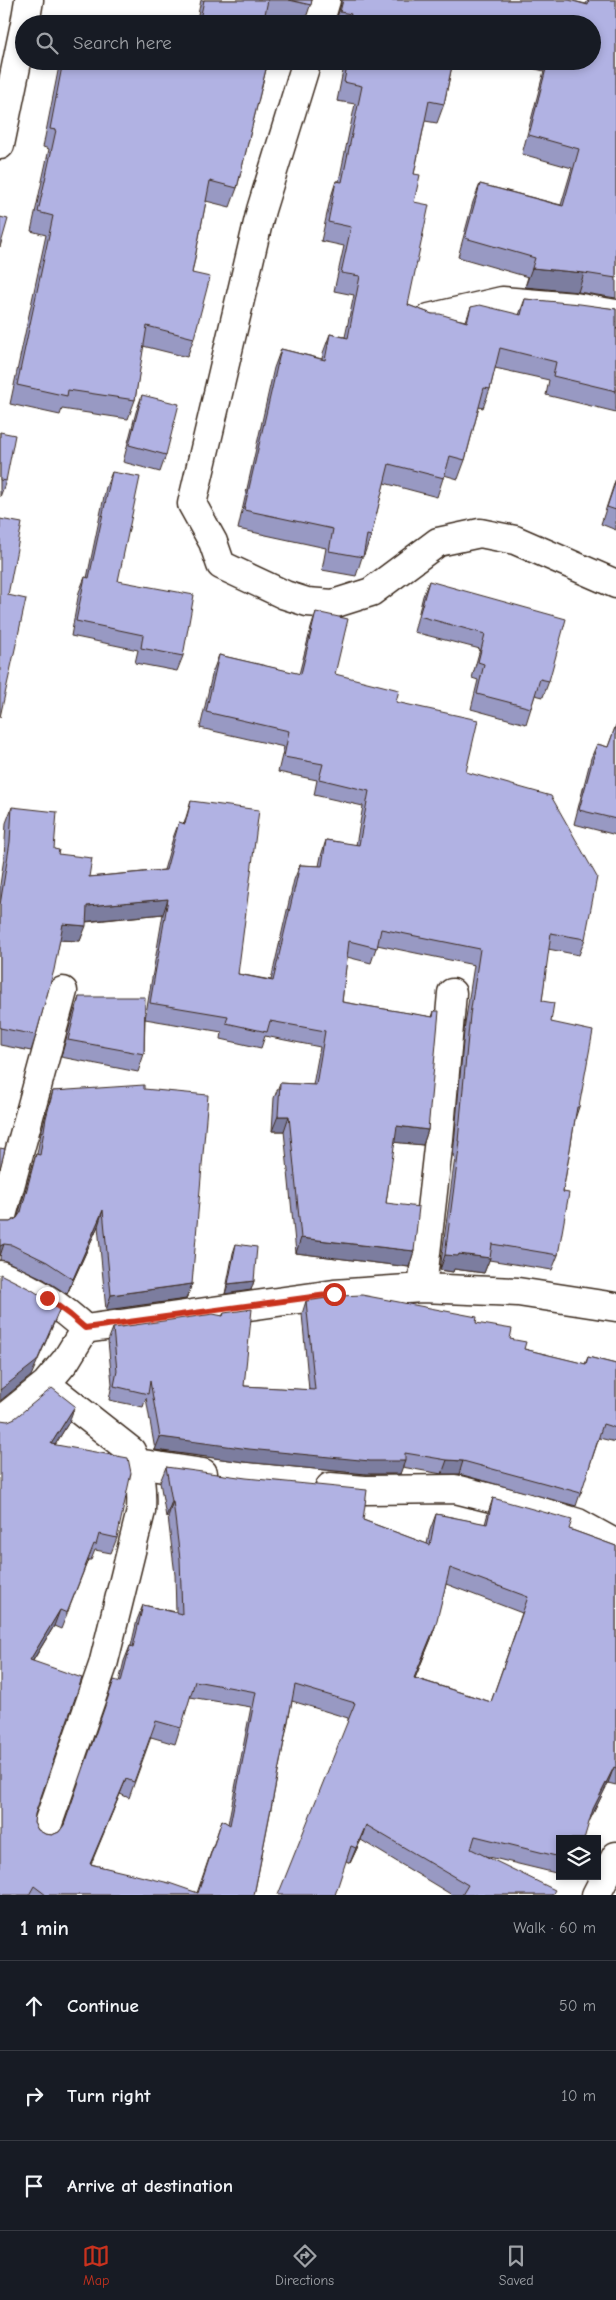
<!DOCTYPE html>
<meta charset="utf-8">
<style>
body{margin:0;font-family:"Comic Neue",sans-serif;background:#242831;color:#f1f3f6}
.controls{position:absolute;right:15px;bottom:15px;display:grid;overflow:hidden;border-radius:0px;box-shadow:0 2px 8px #0003}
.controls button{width:45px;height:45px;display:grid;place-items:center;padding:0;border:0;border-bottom:1px solid #363941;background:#171b24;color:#f1f3f6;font:25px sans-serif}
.stop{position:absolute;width:15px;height:15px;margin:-11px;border:4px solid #c8321e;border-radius:50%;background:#fff}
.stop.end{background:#c8321e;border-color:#fff;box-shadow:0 1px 5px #0008}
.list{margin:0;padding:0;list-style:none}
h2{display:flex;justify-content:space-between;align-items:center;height:65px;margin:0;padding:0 20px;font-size:21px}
h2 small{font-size:16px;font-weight:400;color:#9ea1a6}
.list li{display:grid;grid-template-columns:32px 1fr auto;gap:15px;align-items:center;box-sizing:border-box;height:90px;padding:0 20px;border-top:1px solid #363941}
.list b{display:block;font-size:19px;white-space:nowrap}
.list em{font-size:16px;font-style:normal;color:#9ea1a6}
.icon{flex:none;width:28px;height:28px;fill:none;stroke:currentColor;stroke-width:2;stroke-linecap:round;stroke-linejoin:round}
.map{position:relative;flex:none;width:616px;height:1895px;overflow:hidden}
.search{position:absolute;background:#171b24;box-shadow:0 2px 8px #0003;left:15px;right:15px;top:15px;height:55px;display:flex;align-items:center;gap:12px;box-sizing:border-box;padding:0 18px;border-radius:28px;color:#9ea1a6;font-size:19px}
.sheet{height:335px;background:#171b24}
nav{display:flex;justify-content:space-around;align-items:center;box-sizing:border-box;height:70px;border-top:1px solid #363941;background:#171b24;font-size:14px;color:#9ea1a6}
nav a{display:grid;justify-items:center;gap:2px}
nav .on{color:#c8321e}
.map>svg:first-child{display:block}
</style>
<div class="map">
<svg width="616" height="1895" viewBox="0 0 616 1895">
<rect width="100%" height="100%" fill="#fff"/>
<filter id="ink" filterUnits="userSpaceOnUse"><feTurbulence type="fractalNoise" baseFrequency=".02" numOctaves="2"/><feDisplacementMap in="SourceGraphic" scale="10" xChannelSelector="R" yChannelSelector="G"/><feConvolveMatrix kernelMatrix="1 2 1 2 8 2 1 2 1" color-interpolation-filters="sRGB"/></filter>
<g filter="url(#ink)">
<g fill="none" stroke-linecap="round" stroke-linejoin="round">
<!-- minor casing -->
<g stroke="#3b2a1e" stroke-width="31">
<path id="minor" d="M 25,24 L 29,0
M 319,24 L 326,0
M 307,61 L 261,210 L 192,504 L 213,542 L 221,565 L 285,595 L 307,602 L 333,604 L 371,592 L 438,542 L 480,533 L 515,540 L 616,584
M 0,145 L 24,28
M 429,318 L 502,301 L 575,307 L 616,314
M 0,1223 L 63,991
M 0,1275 C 32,1288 60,1305 85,1329
M 422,1288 L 439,1139 L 452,993
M 0,1421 L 46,1384 L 66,1360 L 85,1329 L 334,1294 L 422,1288 L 518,1292 L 616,1307
M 137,1463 L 203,1473
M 330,1487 L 365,1490 L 455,1489 L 519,1505 L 578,1523 L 616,1544
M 44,1835 L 103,1665 L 141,1511 C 142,1490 141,1470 131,1451 L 46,1384
M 596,1895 L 616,1856"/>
</g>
<!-- minor -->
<use href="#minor" stroke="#fff" stroke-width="28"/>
</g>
<!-- wall -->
<path fill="#9899c3" stroke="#3b2a1e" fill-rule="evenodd" d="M 201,0 L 312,0 L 304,24 L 265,15 L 263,24 L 196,24 Z
M 341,0 L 569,0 L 586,4 L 588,0 L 616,0 L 616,298 L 578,292 L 525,287 L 528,277 L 458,257 L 473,202 L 480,184 L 561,205 L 572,168 L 522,154 L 544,71 L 503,61 L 592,61 L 592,24 L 335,24 L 341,4 Z
M 60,61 L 268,61 L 237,188 L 230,207 L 206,201 L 192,273 L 194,338 L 187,357 L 143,346 L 135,400 L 128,419 L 62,409 L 60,415 L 10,404 L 46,235 L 31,231 L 49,149 L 43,147 Z
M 345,61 L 453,61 L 444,104 L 437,123 L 425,121 L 414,174 L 414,202 L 408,305 L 432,314 L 466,321 L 471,307 L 519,315 L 525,299 L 616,309 L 616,412 L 546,395 L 549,380 L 495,368 L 490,389 L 483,408 L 479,407 L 465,460 L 458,479 L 444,475 L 437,497 L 384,483 L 371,536 L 364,555 L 363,554 L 356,576 L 322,570 L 326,548 L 238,529 L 274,368 L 281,349 L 322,359 L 323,353 L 330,334 L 345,337 L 354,295 L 334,291 L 344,246 L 321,241 L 330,200 L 336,181 L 339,181 L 355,104 L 337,101 Z
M 142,395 L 166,455 L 160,472 L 123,462 L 136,412 Z
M 0,432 L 6,481 L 0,497 Z
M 112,472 L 118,581 L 183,656 L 177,671 L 135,663 L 138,650 L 71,636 L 79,592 L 85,577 L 87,578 L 106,487 Z
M 616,478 L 616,530 L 601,524 Z
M 429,581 L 549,681 L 543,697 L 535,695 L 526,724 L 471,709 L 478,680 L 472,678 L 480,649 L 414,632 L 423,596 Z
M 316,612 L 335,674 L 396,702 L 466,772 L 585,939 L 579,955 L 548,949 L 542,1001 L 551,1022 L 579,1107 L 575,1119 L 563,1192 L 558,1255 L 552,1270 L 489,1260 L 484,1273 L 454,1269 L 453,1272 L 440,1270 L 455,1157 L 453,1156 L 464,1031 L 474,965 L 377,945 L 371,963 L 347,957 L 342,1002 L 432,1017 L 434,1011 L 428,1130 L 423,1145 L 394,1142 L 386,1203 L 414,1251 L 409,1267 L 296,1253 L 284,1131 L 272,1131 L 274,1098 L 280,1083 L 313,1085 L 320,1047 L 265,1036 L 261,1048 L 221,1039 L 222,1032 L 145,1019 L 144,1054 L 138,1072 L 61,1057 L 73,1014 L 79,997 L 145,1019 L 163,914 L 86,922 L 80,941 L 60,940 L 36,1035 L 31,1051 L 0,1045 L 0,885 L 4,858 L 6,823 L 12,807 L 58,854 L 89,877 L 164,870 L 173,838 L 179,822 L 184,824 L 191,801 L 238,974 L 271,980 L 294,880 L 300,865 L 319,866 L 321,856 L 326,840 L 356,845 L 363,806 L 314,795 L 317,780 L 278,772 L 284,747 L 200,728 L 213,671 L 219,655 L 299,674 L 311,628 Z
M 616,725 L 616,835 L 574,824 L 591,758 L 597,744 L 608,747 Z
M 144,1089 L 192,1284 L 186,1299 L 106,1310 L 98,1226 L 67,1294 L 42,1278 L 6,1261 L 0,1260 L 0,1222 L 10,1222 L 17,1218 L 18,1216 L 31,1170 L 36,1154 L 37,1154 L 41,1133 L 48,1107 L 53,1091 Z
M 236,1244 L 254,1281 L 251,1290 L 225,1294 L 233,1253 Z
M 306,1301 L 476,1323 L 510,1339 L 524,1349 L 585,1364 L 588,1357 L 616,1364 L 616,1442 L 599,1438 L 576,1506 L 459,1474 L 442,1474 L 402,1467 L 400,1474 L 366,1474 L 244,1462 L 155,1450 L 146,1398 L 143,1407 L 109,1400 L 112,1384 L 108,1341 L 113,1328 L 222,1316 L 224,1313 L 244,1386 L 309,1390 L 302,1314 Z
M 8,1421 L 69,1422 L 55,1445 L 117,1538 L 111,1553 L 95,1550 L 91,1560 L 88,1560 L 61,1629 L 54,1626 L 33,1661 L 34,1823 L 38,1830 L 45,1834 L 52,1835 L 59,1832 L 64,1825 L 119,1682 L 124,1661 L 130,1646 L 131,1646 L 137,1620 L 143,1605 L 176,1612 L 175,1575 L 168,1517 L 166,1517 L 160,1482 L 166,1467 L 363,1520 L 427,1544 L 430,1530 L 436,1514 L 485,1524 L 488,1513 L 493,1498 L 569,1529 L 616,1546 L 616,1785 L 608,1783 L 590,1819 L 560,1839 L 560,1874 L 485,1856 L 553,1895 L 452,1895 L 361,1840 L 350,1863 L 346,1861 L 348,1718 L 292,1701 L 254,1895 L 0,1895 ZM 446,1584 L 522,1613 L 491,1702 L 415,1678 L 431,1639 ZM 190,1697 L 251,1707 L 228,1824 L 222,1820 L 197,1893 L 91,1864 L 120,1794 L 129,1798 L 151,1737 L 175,1744 Z"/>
<!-- shaded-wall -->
<path fill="#7c7d9f" stroke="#3b2a1e" d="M 532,268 L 584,273 L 578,292 L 525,287 Z
M 168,899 L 163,914 L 81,922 L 87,906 Z
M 63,924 L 86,926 L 80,941 L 58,940 Z
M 278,1116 L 289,1116 L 284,1131 L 272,1131 Z
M 397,1126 L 428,1130 L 423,1145 L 391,1142 Z
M 103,1210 L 98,1226 L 67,1294 L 73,1279 Z
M 301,1238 L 414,1251 L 409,1267 L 296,1253 Z
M 4,1244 L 0,1256 L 0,1246 Z
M 459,1254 L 490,1258 L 484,1273 L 454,1269 L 453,1272 L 440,1270 L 445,1255 Z
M 254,1281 L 251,1290 L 225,1294 L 228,1284 Z
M 192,1284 L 186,1299 L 106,1310 L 111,1295 Z
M 60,1308 L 54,1323 L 31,1376 L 0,1401 L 0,1390 Z
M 75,1406 L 69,1422 L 46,1460 L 51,1444 Z
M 160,1437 L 405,1461 L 400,1474 L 366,1474 L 244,1462 L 155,1450 Z
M 447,1460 L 463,1461 L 459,1474 L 442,1474 Z
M 172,1501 L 173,1501 L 168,1517 L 166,1517 Z
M 60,1610 L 54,1626 L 24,1675 L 30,1660 Z
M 436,1624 L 431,1639 L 409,1693 L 414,1678 Z
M 614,1767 L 608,1783 L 588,1824 L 593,1809 Z
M 126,1779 L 120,1794 L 84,1879 L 90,1864 Z
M 366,1825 L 361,1840 L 350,1863 L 356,1848 Z"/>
<!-- building -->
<path fill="#b1b2e3" stroke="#3b2a1e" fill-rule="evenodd" d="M 204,0 L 268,0 L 263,24 L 199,24 Z
M 289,0 L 312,0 L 311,5 Z
M 343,0 L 569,0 L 588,5 L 589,0 L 616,0 L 616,278 L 584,273 L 532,268 L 535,258 L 465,238 L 480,184 L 563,206 L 579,149 L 529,135 L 548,61 L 592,61 L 592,24 L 355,24 L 355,22 L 349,21 L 351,14 L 340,12 Z
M 63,61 L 268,61 L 237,188 L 210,181 L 192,273 L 210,277 L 194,338 L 147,326 L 135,400 L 68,390 L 67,396 L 17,385 L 53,216 L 38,212 L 56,130 L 50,129 Z
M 348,61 L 453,61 L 444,104 L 429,101 L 414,174 L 420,175 L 414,202 L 429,205 L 408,305 L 432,314 L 440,314 L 467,322 L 471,307 L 480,305 L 521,315 L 525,299 L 580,304 L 616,309 L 616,391 L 553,376 L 556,362 L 500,348 L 490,389 L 484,388 L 465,460 L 450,456 L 444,478 L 389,464 L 371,536 L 367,535 L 363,557 L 329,551 L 333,529 L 244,510 L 281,349 L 325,360 L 330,334 L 348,338 L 360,276 L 341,273 L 351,227 L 328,222 L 336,181 L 342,182 L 362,86 L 344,82 Z
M 0,217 L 8,219 L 0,247 Z
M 142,395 L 179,404 L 166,455 L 129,445 Z
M 0,432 L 15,435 L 6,481 L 0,480 Z
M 112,472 L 140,477 L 118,581 L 194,595 L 183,656 L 141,648 L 143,635 L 76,621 L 85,577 L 89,578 Z
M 616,480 L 616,510 L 607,507 Z
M 0,519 L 22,523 L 8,595 L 26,599 L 0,717 Z
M 429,581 L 566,619 L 549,681 L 540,679 L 531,708 L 477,694 L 484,664 L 478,662 L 485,634 L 419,616 Z
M 316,612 L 348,619 L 335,674 L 399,690 L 396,702 L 478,720 L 466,772 L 551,796 L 597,877 L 585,939 L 551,933 L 542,1001 L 554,1003 L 551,1022 L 593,1031 L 579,1107 L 577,1107 L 563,1192 L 569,1193 L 558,1255 L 492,1244 L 490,1258 L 459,1254 L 458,1256 L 445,1255 L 460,1141 L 458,1141 L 470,1015 L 480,949 L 381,929 L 377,948 L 349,941 L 342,1002 L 433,1017 L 434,1011 L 439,1011 L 428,1130 L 397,1126 L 386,1203 L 419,1207 L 414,1251 L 301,1238 L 289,1116 L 278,1116 L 280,1083 L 316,1085 L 325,1031 L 270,1021 L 267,1032 L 226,1023 L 228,1016 L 150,1003 L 168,899 L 87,906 L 86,926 L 63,924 L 54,970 L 36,1035 L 0,1028 L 0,905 L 10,842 L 12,807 L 57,812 L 54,849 L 59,850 L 58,854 L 92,858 L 89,877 L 166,870 L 179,822 L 185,824 L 191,801 L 259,810 L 238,974 L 273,981 L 300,865 L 322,866 L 326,840 L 359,845 L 369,791 L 319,779 L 323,764 L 284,757 L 289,731 L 206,712 L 219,655 L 301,674 Z
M 616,725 L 616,819 L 579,810 L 597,744 L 608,747 Z
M 79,997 L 145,997 L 144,1054 L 68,1040 Z
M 144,1085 L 144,1089 L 208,1095 L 192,1284 L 111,1295 L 103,1210 L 73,1279 L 47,1262 L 12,1245 L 4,1244 L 0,1246 L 0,1222 L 10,1222 L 17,1218 L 21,1212 L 36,1154 L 40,1155 L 46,1118 L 53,1091 Z
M 0,1148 L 5,1149 L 0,1169 Z
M 236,1244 L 257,1247 L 254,1281 L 228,1284 Z
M 0,1274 L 32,1290 L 60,1308 L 37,1361 L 0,1390 Z
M 362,1295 L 477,1317 L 476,1323 L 512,1329 L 510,1339 L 526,1342 L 524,1349 L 586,1364 L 588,1357 L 616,1364 L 616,1428 L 603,1424 L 581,1493 L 463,1461 L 447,1460 L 405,1453 L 405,1461 L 370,1461 L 249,1449 L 160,1437 L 150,1381 L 148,1394 L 114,1386 L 117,1371 L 113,1328 L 213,1314 L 223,1316 L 224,1313 L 252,1309 L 244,1386 L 315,1390 L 306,1301 L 340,1296 Z
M 52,1388 L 75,1406 L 51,1444 L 128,1458 L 131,1473 L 117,1538 L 99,1534 L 96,1545 L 94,1544 L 67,1613 L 60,1610 L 30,1660 L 82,1678 L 35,1814 L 34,1823 L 38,1830 L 45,1834 L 52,1835 L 59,1832 L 64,1825 L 114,1680 L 121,1682 L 130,1646 L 133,1647 L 143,1605 L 182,1614 L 180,1559 L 173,1501 L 172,1501 L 166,1467 L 246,1478 L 367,1490 L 363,1520 L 430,1545 L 436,1514 L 487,1524 L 493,1498 L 572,1520 L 569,1529 L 616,1546 L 616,1768 L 614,1767 L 593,1809 L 584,1839 L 560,1839 L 560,1857 L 475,1836 L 471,1849 L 555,1890 L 552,1895 L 462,1895 L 468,1885 L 366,1825 L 356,1848 L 351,1846 L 335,1895 L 278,1895 L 355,1703 L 295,1685 L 254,1895 L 46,1895 L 34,1886 L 29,1895 L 0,1895 L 0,1420 L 8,1421 L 15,1418 ZM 450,1568 L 528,1597 L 491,1702 L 414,1678 L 436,1624 ZM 195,1681 L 256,1692 L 230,1825 L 222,1820 L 198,1893 L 169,1883 L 90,1864 L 126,1779 L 134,1782 L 156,1721 L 181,1728 Z"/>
</g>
<g fill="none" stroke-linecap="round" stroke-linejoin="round" filter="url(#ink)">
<!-- route -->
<path stroke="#c8321e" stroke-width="6" d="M 47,1298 L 70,1315 L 85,1328 L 334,1294"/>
</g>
</svg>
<div class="controls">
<button><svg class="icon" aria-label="layers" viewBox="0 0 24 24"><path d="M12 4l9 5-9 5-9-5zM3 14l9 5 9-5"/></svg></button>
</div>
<div class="stop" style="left:334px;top:1294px"></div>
<div class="stop end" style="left:47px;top:1298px"></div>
<div class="search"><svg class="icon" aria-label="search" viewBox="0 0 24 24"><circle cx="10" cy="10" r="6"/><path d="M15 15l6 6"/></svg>Search here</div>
</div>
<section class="sheet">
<h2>1 min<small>Walk · 60 m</small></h2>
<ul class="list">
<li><svg class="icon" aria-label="ahead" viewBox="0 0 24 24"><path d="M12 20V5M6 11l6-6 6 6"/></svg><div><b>Continue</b></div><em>50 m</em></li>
<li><svg class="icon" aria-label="right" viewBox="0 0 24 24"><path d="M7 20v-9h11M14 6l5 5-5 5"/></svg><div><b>Turn right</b></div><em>10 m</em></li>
<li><svg class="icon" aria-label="arrive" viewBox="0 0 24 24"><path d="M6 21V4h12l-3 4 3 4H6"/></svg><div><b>Arrive at destination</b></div></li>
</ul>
</section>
<nav>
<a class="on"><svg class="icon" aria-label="map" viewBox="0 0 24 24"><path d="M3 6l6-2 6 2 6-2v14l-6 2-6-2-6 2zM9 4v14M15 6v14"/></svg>Map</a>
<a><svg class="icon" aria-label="directions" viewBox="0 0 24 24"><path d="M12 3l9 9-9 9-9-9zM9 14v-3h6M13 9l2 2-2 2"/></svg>Directions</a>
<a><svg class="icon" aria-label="saved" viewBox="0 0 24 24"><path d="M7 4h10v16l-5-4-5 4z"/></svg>Saved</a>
</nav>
